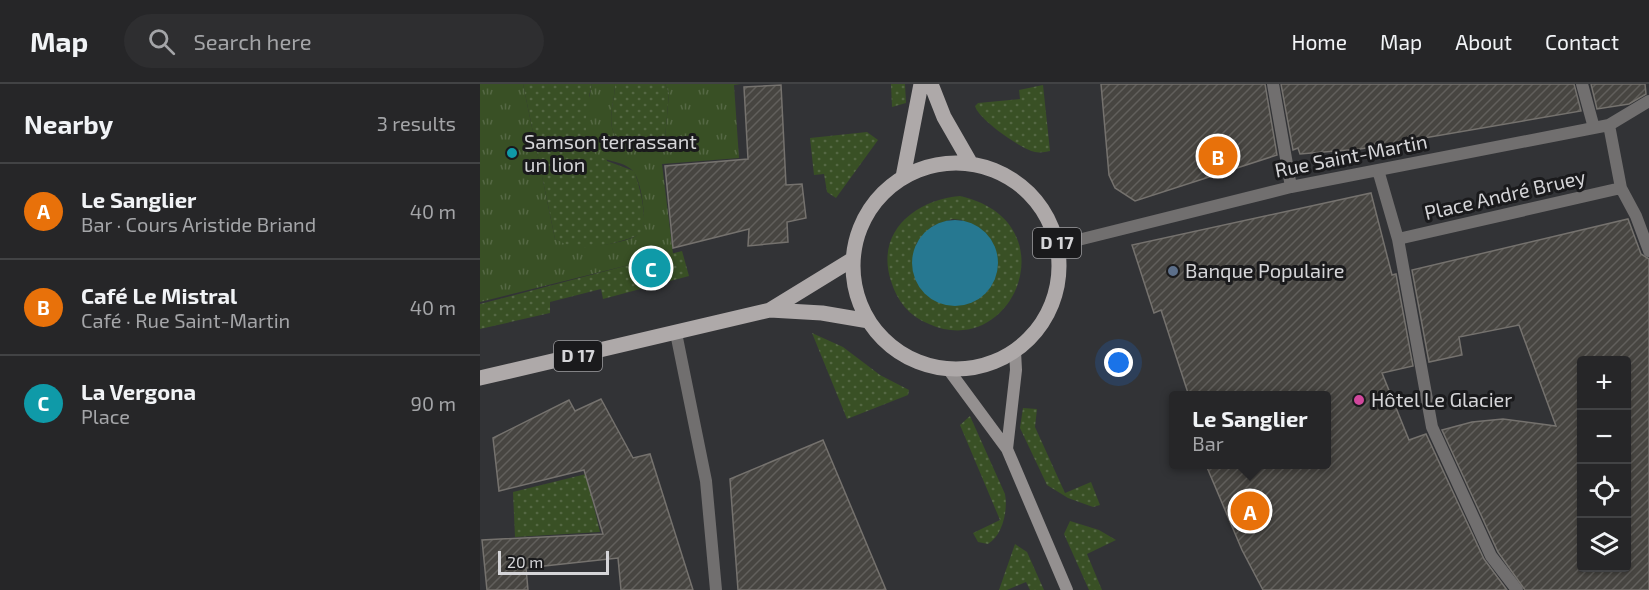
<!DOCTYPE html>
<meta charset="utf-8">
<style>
body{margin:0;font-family:"Exo 2",sans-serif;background:#2e2e30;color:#f1f3f6}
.controls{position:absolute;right:18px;bottom:18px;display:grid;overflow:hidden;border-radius:6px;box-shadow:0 2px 4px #0004}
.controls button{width:54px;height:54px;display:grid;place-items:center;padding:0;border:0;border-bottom:2px solid #424345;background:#262628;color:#f1f3f6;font:30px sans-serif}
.scale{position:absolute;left:18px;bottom:15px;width:111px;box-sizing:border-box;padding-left:6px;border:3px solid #d5d5d8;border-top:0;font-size:16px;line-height:21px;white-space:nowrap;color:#d5d5d8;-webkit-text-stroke:4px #1a1a1c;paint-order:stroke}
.you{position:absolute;left:639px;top:279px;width:21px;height:21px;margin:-15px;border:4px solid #fff;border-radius:50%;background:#1a73e8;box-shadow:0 0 0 9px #1a73e833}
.badge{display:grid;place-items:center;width:39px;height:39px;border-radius:50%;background:#db99f5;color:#fff;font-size:20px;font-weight:700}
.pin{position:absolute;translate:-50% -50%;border:3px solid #fff;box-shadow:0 2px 6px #0006}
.popup{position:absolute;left:689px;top:307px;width:162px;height:78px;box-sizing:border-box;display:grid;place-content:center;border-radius:6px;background:#262628;filter:drop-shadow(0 2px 4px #0005);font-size:20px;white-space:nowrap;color:#a4a5a8}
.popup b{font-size:22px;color:#f1f3f6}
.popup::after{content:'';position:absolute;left:50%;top:100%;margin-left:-12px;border:12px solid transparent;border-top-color:#262628}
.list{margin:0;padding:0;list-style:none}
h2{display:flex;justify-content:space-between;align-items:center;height:78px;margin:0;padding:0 24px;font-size:26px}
h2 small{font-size:20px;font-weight:400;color:#a4a5a8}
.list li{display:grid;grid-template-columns:39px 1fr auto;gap:18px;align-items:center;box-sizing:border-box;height:96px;padding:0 24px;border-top:2px solid #424345}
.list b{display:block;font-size:22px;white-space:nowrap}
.list p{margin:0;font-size:20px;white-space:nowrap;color:#a4a5a8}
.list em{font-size:20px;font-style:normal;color:#a4a5a8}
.icon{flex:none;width:33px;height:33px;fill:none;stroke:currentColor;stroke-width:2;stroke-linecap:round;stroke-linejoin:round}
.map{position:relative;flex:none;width:1169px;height:506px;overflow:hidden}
header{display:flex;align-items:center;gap:36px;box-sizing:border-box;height:84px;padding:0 30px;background:#262628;border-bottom:2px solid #424345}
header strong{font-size:28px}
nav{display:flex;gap:33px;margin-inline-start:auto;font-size:21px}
.search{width:420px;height:54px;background:#2e2e30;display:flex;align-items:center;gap:15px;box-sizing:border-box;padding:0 21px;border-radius:33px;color:#a4a5a8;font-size:22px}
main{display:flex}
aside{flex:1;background:#262628}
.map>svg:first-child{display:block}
</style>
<header>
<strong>Map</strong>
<div class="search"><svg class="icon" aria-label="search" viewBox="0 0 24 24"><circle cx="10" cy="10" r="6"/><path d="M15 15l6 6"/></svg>Search here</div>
<nav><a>Home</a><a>Map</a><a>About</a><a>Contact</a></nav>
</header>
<main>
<aside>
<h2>Nearby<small>3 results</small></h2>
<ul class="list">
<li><span class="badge" style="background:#e8710a">A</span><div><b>Le Sanglier</b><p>Bar · Cours Aristide Briand</p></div><em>40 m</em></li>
<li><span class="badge" style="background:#e8710a">B</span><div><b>Café Le Mistral</b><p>Café · Rue Saint-Martin</p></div><em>40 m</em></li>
<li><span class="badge" style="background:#0f9aa8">C</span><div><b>La Vergona</b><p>Place</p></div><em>90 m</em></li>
</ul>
</aside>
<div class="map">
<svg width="1169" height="506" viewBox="0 0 1169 506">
<defs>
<pattern id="grass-dots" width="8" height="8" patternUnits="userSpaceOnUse" patternTransform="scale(1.5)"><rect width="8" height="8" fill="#395025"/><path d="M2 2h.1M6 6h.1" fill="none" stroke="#556844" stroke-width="1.8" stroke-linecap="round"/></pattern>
<pattern id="park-tufts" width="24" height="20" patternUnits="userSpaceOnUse" patternTransform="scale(1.5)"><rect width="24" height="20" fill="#395025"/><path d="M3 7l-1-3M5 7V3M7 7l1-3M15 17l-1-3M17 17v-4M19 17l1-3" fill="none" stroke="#556844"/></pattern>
<pattern id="building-hatch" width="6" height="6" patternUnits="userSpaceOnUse" patternTransform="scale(1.5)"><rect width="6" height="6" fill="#474541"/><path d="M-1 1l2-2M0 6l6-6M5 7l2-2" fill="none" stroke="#615f5c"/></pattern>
</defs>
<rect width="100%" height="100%" fill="#323336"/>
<!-- grass -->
<path fill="url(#grass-dots)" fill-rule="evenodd" d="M 43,0 L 112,0 L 109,12 L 127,77 L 154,87 C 159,98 170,141 160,150 C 151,156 107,166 96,165 C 90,164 81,158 75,155 Z
M 135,0 L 185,0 L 189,9 L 184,66 C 169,66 140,65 133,47 C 128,34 135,14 135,0 Z
M 411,0 L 425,0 L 426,19 L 412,23 Z
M 563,1 L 570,67 C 566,68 559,69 555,68 C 541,65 498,35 495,22 L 498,19 L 540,15 L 539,6 Z
M 387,48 L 398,56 L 356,114 L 347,108 L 344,90 L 334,91 L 330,54 Z
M 480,112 C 591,137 534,278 449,240 C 429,232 417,217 411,197 C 395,148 435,116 480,112 ZM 472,135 L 482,136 L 508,207 L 487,220 L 436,160 L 453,142 Z
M 202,167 L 209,192 L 123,215 L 121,205 L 70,218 L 70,229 L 0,245 L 0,220 Z
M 332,249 L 363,263 L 400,291 L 429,306 L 428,311 L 367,335 Z
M 543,324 L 557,325 L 555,343 L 585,409 L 611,398 L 620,421 L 613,423 L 588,414 L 567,401 L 540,344 Z
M 490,332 L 525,410 C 528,426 523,451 508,460 L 498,458 L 493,449 L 520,436 L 480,341 Z
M 106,390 L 120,448 L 35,453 L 33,408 Z
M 590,437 L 619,446 L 636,456 L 607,470 L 622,506 L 609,506 L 584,450 Z
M 535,460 L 547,468 L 564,506 L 550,506 L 546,498 L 527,506 L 519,506 Z"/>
<!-- park -->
<path fill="url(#park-tufts)" d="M 0,0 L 43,0 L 75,155 C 95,165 101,165 123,161 C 134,159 154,156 161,148 C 168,139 161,95 153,87 C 140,73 115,81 108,59 C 103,40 108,18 112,0 L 135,0 C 135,14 128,34 133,47 C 140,65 169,67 184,66 L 189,9 L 185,0 L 261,0 L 254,1 L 259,74 L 182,80 L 193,170 L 0,218 Z"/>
<!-- water -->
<path fill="#267891" d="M432 179a43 43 0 1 1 86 0a43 43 0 1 1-86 0Z"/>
<!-- building -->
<path fill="url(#building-hatch)" stroke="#75726e" stroke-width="1.5" fill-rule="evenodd" d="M 621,0 L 785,0 L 797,71 L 655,117 L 635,104 L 629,91 Z
M 801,0 L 1094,0 L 1101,27 L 880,65 L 820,70 L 818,64 L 813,66 Z
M 1111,0 L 1165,0 L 1166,10 L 1149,20 L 1117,25 Z
M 301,1 L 306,101 L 322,100 L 326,134 L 307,138 L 308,158 L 268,162 L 269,145 L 193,164 L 185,82 L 268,75 L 264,3 Z
M 891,109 L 912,191 L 916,190 L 933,282 L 902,289 L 929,356 L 946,350 L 1004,475 L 1027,506 L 783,506 L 762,466 L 726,381 L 846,381 L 846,312 L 709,312 L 681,226 L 674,229 L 652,161 Z
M 1148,135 L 1161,170 L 1169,175 L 1169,506 L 1045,506 L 1018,468 L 962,346 L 992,338 L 1023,335 L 1076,342 L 1039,241 L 979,253 L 982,271 L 949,278 L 932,186 ZM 1101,276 L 1146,276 L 1146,483 L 1101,483 Z
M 121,315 L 153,374 L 170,370 L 213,506 L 141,506 L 138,474 L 46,484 L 48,506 L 7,506 L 2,456 L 123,450 L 104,386 L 19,407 L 13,354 L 89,316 L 95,327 Z
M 343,356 L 406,506 L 258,506 L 250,395 Z"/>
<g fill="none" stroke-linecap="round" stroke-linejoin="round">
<!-- street -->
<path stroke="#716f6f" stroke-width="12" d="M 793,0 L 811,103
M 1102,0 L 1114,44
M 1129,41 L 1141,104 L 1156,132 L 1169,167
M 898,86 L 918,155 L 952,343 L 1011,472 L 1037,506
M 918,155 L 1141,104
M 578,161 L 811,103 L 1129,41 L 1169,17
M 196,249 L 226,397 L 236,506"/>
<!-- secondary -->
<path stroke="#949090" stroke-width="12" d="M 468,285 L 527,365 L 587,506
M 527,365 L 536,286 L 535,267"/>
<!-- primary -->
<path stroke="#aea9a9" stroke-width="15" d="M 451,0 L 464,33 L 491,80
M373 182a103 103 0 1 1 206 0a103 103 0 1 1-206 0Z
M 423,93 L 441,0
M 290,226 L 373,175
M 0,294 L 290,226 L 342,229 L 389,237"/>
</g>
<!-- markers -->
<circle fill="#0f9aa8" stroke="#1a1a1c" stroke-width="2" cx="32" cy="69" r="6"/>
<circle fill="#5c6f8a" stroke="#1a1a1c" stroke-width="2" cx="693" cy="187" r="6"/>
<circle fill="#d1479c" stroke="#1a1a1c" stroke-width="2" cx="879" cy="316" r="6"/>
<g text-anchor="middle" stroke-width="6" stroke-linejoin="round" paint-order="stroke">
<!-- shield labels -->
<g fill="#1a1a1c" stroke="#9d9da0" stroke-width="1.5">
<rect x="553" y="144" width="48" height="30" rx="4.5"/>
<rect x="74" y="257" width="48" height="30" rx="4.5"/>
</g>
<g font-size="18" font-weight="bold" fill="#d5d5d8">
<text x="577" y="165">D 17</text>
<text x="98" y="278">D 17</text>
</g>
<!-- poi labels -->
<g font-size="20" fill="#d5d5d8" stroke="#1a1a1c" text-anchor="start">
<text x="44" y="65">Samson terrassant<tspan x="44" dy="23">un lion</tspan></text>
<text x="705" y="194">Banque Populaire</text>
<text x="891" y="323">Hôtel Le Glacier</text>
</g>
<!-- street labels -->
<g font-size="20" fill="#d5d5d8" stroke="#1a1a1c">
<text transform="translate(871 72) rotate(-11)" y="7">Rue Saint-Martin</text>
<text transform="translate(1025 111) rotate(-13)" y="7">Place André Bruey</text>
</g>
</g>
</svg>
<div class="controls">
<button>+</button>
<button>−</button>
<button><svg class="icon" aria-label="locate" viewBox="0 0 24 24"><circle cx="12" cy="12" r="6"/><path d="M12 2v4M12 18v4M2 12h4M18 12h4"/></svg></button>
<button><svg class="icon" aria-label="layers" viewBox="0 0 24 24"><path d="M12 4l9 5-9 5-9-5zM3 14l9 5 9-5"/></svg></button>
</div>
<div class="scale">20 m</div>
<div class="you"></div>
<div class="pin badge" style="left:770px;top:427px;background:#e8710a">A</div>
<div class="popup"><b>Le Sanglier</b>Bar</div>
<div class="pin badge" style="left:738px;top:72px;background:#e8710a">B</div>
<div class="pin badge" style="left:171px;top:184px;background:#0f9aa8">C</div>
</div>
</main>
